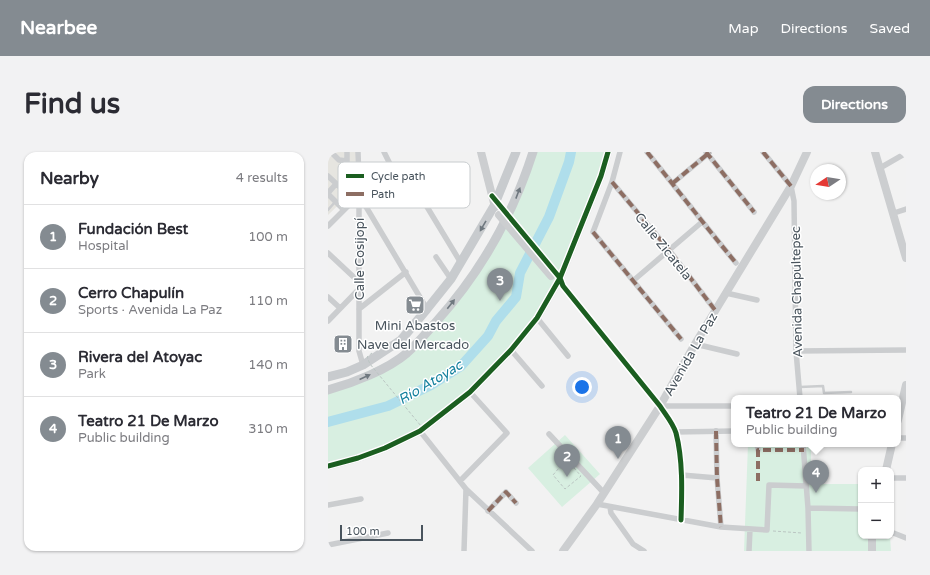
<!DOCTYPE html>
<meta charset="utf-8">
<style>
body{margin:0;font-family:"Varela Round",sans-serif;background:#f2f2f3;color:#2b2b33}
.controls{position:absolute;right:12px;bottom:12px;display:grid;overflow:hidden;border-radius:8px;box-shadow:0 1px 3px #0004}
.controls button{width:36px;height:36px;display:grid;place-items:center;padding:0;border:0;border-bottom:1px solid #e1e1e2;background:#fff;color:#2b2b33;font:20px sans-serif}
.compass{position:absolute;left:482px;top:12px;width:36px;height:36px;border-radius:50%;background:#fff;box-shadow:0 1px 3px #0004;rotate:258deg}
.scale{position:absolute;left:12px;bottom:10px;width:83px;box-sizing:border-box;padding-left:4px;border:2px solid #49545d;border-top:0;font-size:11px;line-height:14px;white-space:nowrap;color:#49545d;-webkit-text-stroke:3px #fff;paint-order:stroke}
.you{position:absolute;left:254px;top:235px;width:14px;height:14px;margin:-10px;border:3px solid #fff;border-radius:50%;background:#1a73e8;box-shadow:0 0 0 6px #1a73e833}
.badge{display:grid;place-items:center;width:26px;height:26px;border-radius:50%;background:#848b91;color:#fff;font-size:13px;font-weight:700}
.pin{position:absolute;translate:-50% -33px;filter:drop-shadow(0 1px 2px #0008)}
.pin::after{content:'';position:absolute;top:21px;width:14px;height:12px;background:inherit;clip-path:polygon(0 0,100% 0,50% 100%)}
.popup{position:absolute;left:403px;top:243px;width:170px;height:52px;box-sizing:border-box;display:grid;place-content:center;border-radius:8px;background:#fff;filter:drop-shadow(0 1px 3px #0005);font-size:13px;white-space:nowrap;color:#7c7c81}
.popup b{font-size:15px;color:#2b2b33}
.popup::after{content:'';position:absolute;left:50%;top:100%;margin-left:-8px;border:8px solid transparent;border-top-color:#fff}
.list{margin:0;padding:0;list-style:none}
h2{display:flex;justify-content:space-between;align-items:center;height:52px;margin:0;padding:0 16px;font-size:17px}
h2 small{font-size:13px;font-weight:400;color:#7c7c81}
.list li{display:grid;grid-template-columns:26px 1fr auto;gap:12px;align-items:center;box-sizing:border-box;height:64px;padding:0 16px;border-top:1px solid #e1e1e2}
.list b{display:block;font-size:15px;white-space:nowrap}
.list p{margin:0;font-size:13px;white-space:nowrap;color:#7c7c81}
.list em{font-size:13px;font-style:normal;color:#7c7c81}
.map{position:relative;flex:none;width:578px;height:399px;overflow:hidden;border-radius:12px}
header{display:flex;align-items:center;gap:24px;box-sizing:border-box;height:56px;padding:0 20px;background:#848b91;color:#fff}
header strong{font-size:19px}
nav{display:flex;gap:22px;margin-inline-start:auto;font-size:14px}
.intro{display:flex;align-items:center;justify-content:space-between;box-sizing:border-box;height:96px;padding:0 24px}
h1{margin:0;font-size:28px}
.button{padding:10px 18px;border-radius:12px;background:#848b91;color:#fff;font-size:14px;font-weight:700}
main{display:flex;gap:24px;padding:0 24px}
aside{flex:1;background:#fff;border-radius:12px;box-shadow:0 1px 3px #0004}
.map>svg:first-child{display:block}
</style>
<header>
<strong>Nearbee</strong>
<nav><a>Map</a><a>Directions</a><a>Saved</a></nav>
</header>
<div class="intro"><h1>Find us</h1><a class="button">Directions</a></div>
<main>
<aside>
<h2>Nearby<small>4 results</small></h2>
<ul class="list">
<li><span class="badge">1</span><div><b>Fundación Best</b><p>Hospital</p></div><em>100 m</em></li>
<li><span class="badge">2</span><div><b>Cerro Chapulín</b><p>Sports · Avenida La Paz</p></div><em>110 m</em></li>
<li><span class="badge">3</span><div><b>Rivera del Atoyac</b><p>Park</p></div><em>140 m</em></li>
<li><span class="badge">4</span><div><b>Teatro 21 De Marzo</b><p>Public building</p></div><em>310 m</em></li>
</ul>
</aside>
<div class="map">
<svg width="578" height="399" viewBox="0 0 578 399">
<rect width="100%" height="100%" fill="#f2f2f2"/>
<!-- commercial -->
<path fill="#e6e5e0" d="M 0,0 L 28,0 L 27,37 L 0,63 Z"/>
<!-- green -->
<path fill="#d8efe1" d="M 204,0 L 280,0 L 232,126 L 209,166 L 142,240 L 92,279 L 0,313 L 0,238 L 78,201 L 140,131 L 184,55 Z
M 237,283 L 272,322 L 234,355 L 200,316 Z
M 420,292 L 483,292 L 483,332 L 533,332 L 533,384 L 562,384 L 563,399 L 416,399 Z"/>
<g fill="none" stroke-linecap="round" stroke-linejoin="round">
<!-- river -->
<path stroke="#afdeeb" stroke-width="10" d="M 0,270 L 60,254 L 103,233 L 133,214 L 160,184 L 168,169 L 188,145 L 192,121 L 221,65 L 241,10 L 243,0"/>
<!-- path -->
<path stroke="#bac5c2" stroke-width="1" stroke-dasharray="3 2" stroke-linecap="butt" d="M 236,314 L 246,316 L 253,324 L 237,337 L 225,323 L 231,316 Z
M 445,379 L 474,381"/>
<!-- lane -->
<path stroke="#cbcdcf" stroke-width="2.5" d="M 0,58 L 7,50
M 472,235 L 495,234 L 496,241 L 523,240"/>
<!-- street -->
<path stroke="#cbcdcf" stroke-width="5.5" d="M 3,0 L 11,8 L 19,9
M 19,0 L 19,42
M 30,0 L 31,27 L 31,199 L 35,213
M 56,0 L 62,12
M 292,0 L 284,30 L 265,80 L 353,187
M 319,0 C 349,37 378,75 408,111
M 378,0 L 426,60
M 435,0 L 463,34 L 466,49 L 468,199 L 472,246
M 552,16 L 578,1
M 0,24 L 26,48
M 284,30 L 341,98 L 387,158
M 345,31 L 381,1
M 90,40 L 133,111
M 0,41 L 8,32
M 0,42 L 16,58
M 566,61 L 578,57
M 0,74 L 31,43 L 99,157
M 0,101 L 31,130
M 108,105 L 123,127
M 232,126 L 235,134 L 332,254 L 347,280 L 354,323 L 353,368
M 306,128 L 374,70
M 398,141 L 429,148
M 0,145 L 12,156
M 31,157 L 78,120
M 209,166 L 240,204
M 0,169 L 31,137
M 367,192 L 409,202
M 183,198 L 214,234
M 468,199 L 578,198
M 332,254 L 406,254
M 92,279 L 138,337 L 204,399
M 388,279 L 389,326 L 393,375
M 347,280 L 406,279
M 221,282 L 276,341
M 570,286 L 578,286
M 429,292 L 430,298
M 475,292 L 480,356 L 481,399
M 354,323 L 389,326
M 563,326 L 578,326
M 132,329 L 179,281 L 142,240
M 269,352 L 393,375 L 439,378 L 441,333 L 478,334
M 0,353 L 33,347
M 282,355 L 283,361 L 305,392 L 316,399
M 480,356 L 533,357
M 160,359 L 178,340 L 188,351
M 563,380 L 578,386
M 0,393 L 60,381
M 136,399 L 138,337
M 421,399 L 422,377"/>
<!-- secondary -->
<path stroke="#ccced0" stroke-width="8" d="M 153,0 L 167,55
M 547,0 L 578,106
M 570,268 L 578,233
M 0,314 L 30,306 L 57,296 L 92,279 L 142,240 L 183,198 L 209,166 L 232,126 L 273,24 L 280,0
M 558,318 L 564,292
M 235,399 L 269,352 L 332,254 L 367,192 L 463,34 L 479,0
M 544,399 L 544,384"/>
<!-- primary -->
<path stroke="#c8cbce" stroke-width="9" d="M 0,225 L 19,220 L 35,213 L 73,188 L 99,157 L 123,127 L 166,54 L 188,0
M 0,238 C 25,231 59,218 79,201 C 89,192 99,180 108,170 C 152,121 185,63 205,0"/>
<!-- path-bridge -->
<path stroke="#bac5c2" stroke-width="1" stroke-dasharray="3 2" stroke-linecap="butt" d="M 44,201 L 39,205 L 42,212 L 93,274"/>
<!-- secondary-bridge -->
<path stroke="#ccced0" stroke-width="8" d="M 175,58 L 226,119
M 171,63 L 223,124"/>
<!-- quiet -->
<path stroke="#8d6e63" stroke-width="4" stroke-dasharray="8 4" stroke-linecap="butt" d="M 319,0 C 349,37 378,75 408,111
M 378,0 L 426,60
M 435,0 L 463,34
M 284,30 L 341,98 L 387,158
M 345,31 L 382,0
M 265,80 L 353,187
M 388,279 L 389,326 L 393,375
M 430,329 L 430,298 L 476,298
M 160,359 L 178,340 L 188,351"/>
<!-- cycleway casing -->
<g stroke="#fff" stroke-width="8">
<path id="cycleway" d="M 164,44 L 232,126 L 235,134 L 332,254 C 337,262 345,271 348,281 C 355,308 354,339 353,368
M 0,314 L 30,306 L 57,296 L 92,279 L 142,240 L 183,198 L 209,166 L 232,126 L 273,24 L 280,0"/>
</g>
<!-- cycleway -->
<use href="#cycleway" stroke="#1b5e20" stroke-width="5"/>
</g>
<!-- one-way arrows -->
<defs><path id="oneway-solid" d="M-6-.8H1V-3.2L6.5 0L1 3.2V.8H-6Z"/></defs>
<g fill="#6f787f">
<use href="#oneway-solid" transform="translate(190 41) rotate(-69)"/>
<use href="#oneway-solid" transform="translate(155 74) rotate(120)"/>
<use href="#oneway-solid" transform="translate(123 152) rotate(-52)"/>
<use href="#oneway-solid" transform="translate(37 225) rotate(-25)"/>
</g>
<!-- icons -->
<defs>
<g id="supermarket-square" transform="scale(1)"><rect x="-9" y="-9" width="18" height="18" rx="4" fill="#848b91" stroke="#fff"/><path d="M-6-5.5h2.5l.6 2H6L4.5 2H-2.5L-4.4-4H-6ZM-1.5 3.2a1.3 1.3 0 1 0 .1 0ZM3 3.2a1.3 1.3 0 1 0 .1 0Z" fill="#fff"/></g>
<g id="building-square" transform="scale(1)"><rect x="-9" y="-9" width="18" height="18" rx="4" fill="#848b91" stroke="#fff"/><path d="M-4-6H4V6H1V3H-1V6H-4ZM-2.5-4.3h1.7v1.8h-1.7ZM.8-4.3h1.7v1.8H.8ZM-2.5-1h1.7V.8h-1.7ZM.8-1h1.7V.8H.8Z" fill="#fff"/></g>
</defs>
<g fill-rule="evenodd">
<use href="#supermarket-square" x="87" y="153"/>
<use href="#building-square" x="15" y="192"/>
</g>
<g text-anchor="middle" stroke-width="3" stroke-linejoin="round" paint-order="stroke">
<!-- street labels -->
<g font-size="13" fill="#49545d" stroke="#fff">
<text transform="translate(336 94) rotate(51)" y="5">Calle Zicatela</text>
<text transform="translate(31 107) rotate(-90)" y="5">Calle Cosijopí</text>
<text transform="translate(468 140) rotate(-91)" y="5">Avenida Chapultepec</text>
<text transform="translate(362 202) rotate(-60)" y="5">Avenida La Paz</text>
</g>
<!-- poi labels -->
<g font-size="13" fill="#49545d" stroke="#fff">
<text x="87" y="178">Mini Abastos</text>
<text x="29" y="197" text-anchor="start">Nave del Mercado</text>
</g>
<!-- water labels -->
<g font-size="14" font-style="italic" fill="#14819e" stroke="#fff">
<text transform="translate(102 230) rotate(-31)" y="5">Río Atoyac</text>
</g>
</g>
<!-- legend -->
<rect x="10" y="10" width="132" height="46" rx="6" fill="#fff" stroke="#c8ccce" stroke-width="1"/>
<rect x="18" y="22" width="18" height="4" fill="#1b5e20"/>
<rect x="18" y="40" width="18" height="4" fill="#8d6e63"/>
<g font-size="11" fill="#49545d">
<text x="43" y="28">Cycle path</text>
<text x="43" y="46">Path</text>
</g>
</svg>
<div class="controls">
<button>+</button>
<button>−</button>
</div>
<svg class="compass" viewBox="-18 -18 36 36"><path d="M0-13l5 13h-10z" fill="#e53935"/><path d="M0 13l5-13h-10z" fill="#7c7c81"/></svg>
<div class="scale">100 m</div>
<div class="you"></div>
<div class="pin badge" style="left:290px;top:307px">1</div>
<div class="pin badge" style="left:239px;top:325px">2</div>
<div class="pin badge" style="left:172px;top:149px">3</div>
<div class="pin badge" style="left:488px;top:341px">4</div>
<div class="popup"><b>Teatro 21 De Marzo</b>Public building</div>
</div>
</main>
